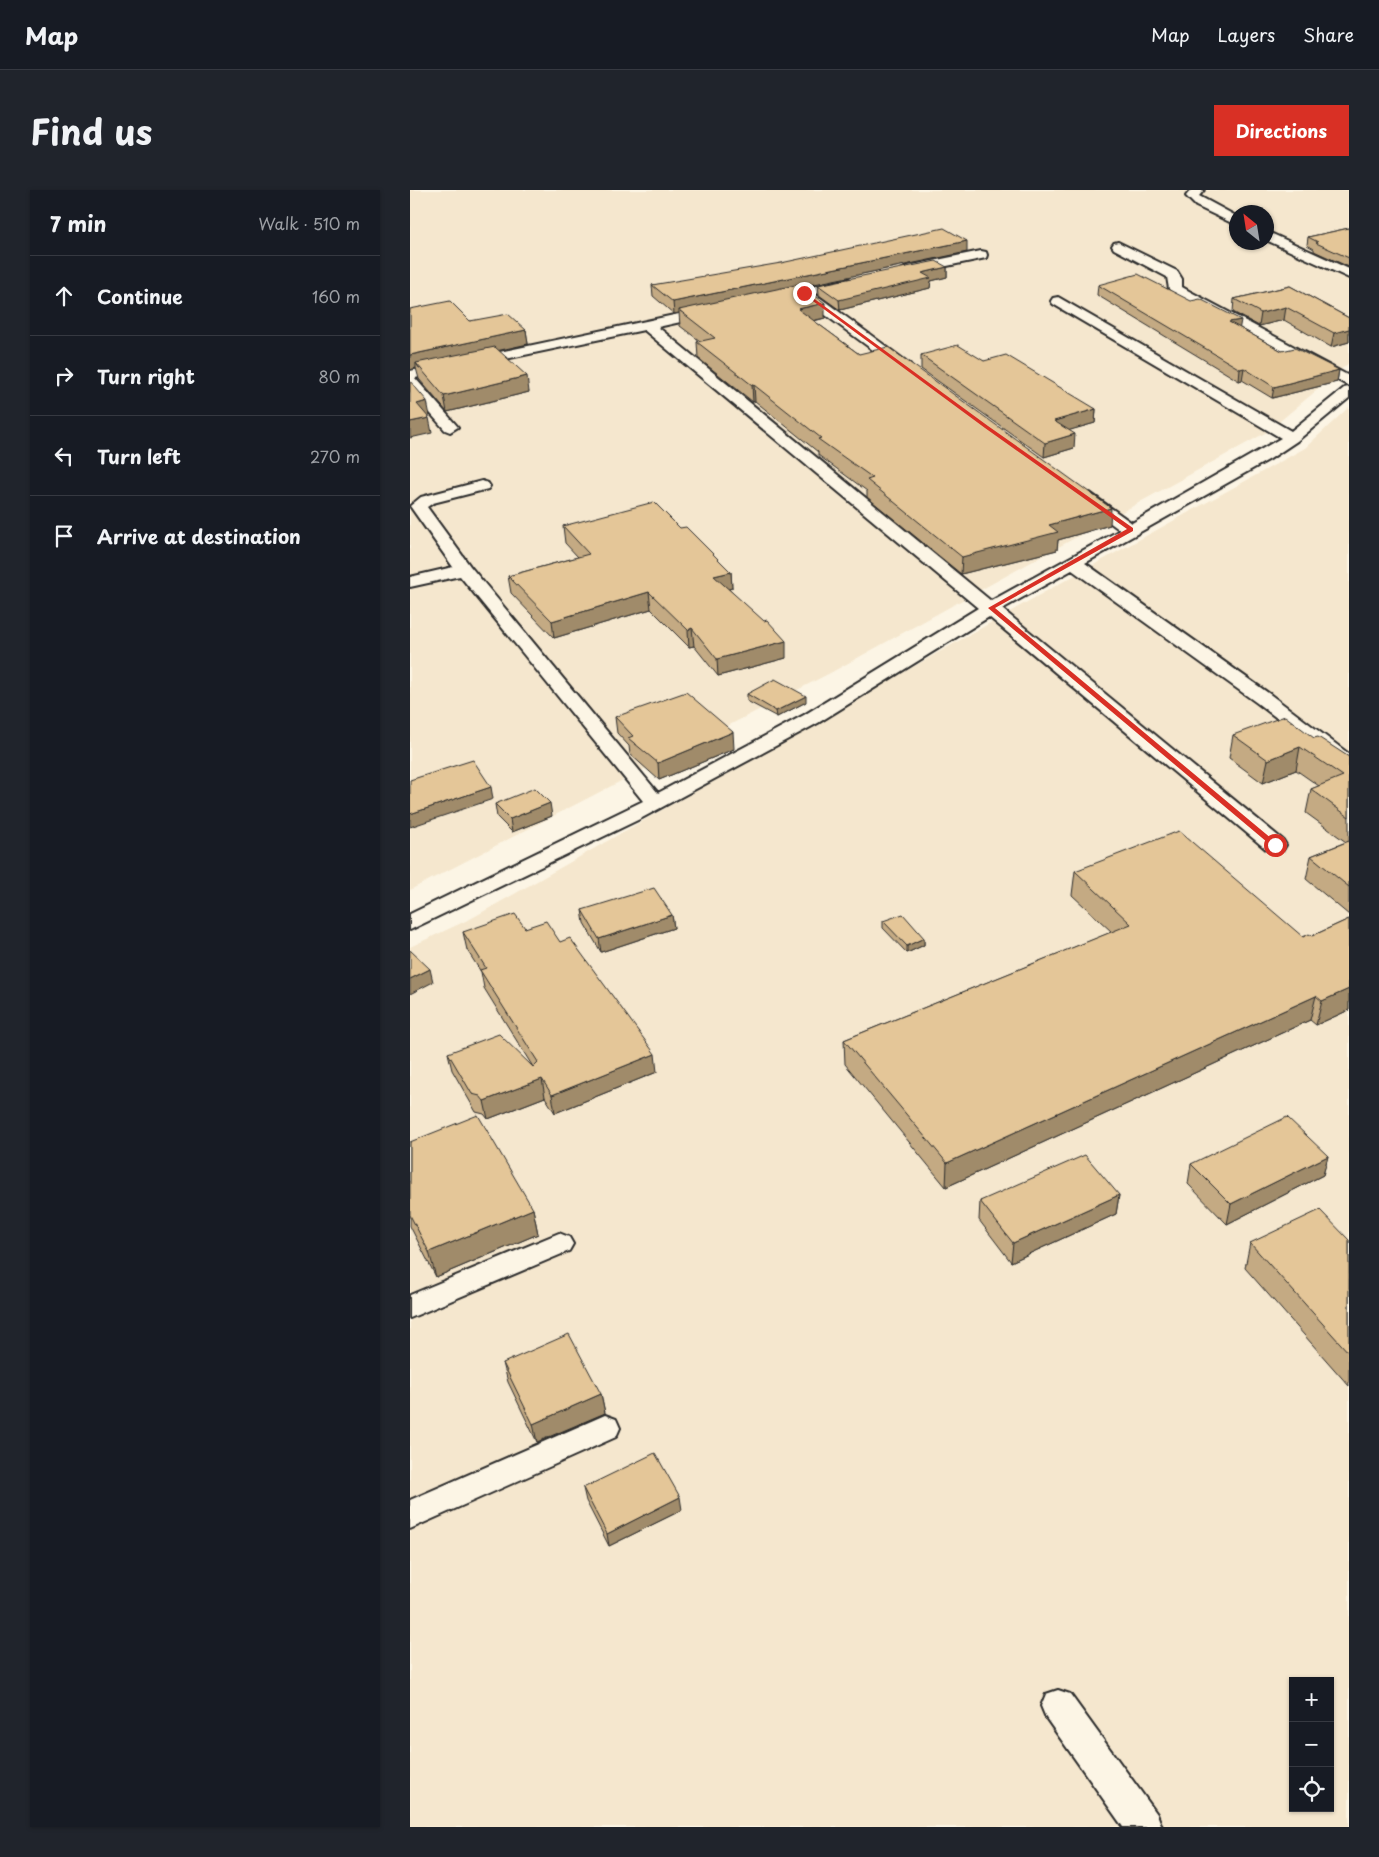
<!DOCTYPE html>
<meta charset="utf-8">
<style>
body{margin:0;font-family:"Playpen Sans",sans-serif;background:#20242c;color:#f1f3f6}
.controls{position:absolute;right:15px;bottom:15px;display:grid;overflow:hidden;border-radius:0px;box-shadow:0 1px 4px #0004}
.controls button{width:45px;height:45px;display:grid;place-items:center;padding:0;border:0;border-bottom:1px solid #363941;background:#171b24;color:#f1f3f6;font:25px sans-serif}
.compass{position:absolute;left:819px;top:15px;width:45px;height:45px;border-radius:50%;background:#171b24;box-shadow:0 1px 4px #0004;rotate:330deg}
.stop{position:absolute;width:15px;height:15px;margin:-11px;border:4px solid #d93025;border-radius:50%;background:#fff}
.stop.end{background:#d93025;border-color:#fff;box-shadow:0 1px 5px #0008}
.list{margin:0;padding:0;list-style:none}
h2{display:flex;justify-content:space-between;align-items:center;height:65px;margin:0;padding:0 20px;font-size:21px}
h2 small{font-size:16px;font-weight:400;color:#9ea1a6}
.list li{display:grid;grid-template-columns:32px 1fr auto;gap:15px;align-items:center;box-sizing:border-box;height:80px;padding:0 20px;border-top:1px solid #363941}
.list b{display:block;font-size:19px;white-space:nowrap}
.list em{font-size:16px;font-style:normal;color:#9ea1a6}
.icon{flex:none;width:28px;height:28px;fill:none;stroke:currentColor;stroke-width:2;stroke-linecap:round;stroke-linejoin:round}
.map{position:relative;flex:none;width:939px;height:1637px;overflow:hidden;border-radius:0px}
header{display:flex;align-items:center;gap:30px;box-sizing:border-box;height:70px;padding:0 25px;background:#171b24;border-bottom:1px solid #363941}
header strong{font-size:24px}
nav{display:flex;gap:28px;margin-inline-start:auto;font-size:18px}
.intro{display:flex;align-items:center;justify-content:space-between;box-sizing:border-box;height:120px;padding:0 30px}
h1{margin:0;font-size:35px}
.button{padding:12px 22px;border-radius:0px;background:#d93025;color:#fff;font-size:18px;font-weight:700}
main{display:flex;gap:30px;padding:0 30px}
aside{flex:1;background:#171b24;border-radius:0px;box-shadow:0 1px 4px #0004}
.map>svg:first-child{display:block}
</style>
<header>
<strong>Map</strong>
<nav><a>Map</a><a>Layers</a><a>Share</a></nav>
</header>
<div class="intro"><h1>Find us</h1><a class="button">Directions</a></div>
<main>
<aside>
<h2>7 min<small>Walk · 510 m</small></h2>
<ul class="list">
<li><svg class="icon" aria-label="ahead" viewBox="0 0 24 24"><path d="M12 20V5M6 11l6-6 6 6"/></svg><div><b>Continue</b></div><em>160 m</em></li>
<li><svg class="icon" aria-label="right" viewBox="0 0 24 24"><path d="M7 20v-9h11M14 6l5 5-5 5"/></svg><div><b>Turn right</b></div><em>80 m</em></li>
<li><svg class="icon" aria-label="left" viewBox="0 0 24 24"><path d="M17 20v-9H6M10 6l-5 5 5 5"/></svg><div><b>Turn left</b></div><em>270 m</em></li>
<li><svg class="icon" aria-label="arrive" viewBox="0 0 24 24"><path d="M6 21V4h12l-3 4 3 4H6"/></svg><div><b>Arrive at destination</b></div></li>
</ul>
</aside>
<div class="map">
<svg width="939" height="1637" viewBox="0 0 939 1637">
<rect width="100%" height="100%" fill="#fcf5e5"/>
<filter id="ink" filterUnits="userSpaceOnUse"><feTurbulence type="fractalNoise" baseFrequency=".02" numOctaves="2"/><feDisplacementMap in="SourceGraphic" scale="10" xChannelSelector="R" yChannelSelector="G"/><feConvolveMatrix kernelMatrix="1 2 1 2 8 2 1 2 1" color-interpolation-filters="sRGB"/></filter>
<g filter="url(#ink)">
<!-- built -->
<path fill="#f5e7ce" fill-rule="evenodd" d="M 0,0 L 939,0 L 939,173 L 857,242 L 422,482 L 0,700 ZM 826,22 L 856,22 L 856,52 L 826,52 Z
M 939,217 L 939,1637 L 0,1637 L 0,757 L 62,728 L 640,399 L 895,258 ZM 883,1491 L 920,1491 L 920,1618 L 883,1618 Z"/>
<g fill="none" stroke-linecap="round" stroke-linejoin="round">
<!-- minor casing -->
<g stroke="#2b2b2b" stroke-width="4">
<path id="minor" d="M 781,0 L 794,0 L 789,6 L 826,26 L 826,35 L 786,16 L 776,6 Z
M 856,41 L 939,79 L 939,88 L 856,50 Z
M 708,52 L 767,81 L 772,89 L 772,97 L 779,101 L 939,186 L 939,196 L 769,107 L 759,99 L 757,87 L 704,59 L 702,56 L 704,53 Z
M 571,61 L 576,62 L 577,65 L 576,68 L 498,84 L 491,80 L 498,76 Z
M 439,89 L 446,93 L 444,96 L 405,104 L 500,174 L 502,177 L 500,180 L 490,180 L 391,107 L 369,112 L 362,108 L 369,104 Z
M 648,107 L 881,241 L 934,198 L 939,197 L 939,208 L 887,251 L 860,269 L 675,373 L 861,505 L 939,564 L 939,580 L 932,578 L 847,513 L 662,380 L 592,419 L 873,650 L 876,655 L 873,660 L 865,662 L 857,660 L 579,427 L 408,533 L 232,628 L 0,740 L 0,724 L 233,611 L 50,386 L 0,397 L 0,387 L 43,377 L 0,316 L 11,307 L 72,291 L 78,293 L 80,296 L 78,299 L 23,313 L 17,317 L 60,376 L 248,603 L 394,525 L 568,418 L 234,140 L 5,188 L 48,237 L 40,242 L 35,240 L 0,200 L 0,181 L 302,117 L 307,118 L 309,121 L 307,124 L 248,137 L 581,411 L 710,340 L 668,309 L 666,306 L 668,303 L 680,303 L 722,333 L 871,248 L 643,114 L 641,111 L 643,108 Z
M 149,1043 L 159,1047 L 163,1054 L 159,1061 L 0,1128 L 0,1105 Z
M 195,1225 L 206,1229 L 210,1238 L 206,1247 L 0,1339 L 0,1310 Z
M 648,1500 L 660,1504 L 747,1624 L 752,1637 L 713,1637 L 636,1528 L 631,1516 L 636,1504 Z"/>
</g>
<!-- minor -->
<use href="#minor" fill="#fcf5e5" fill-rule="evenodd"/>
</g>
<!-- wall -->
<path fill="#c4aa83" stroke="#2b2b2b" d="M 939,38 L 939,77 L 904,61 L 904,59 L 897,55 L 898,47 Z
M 557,62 L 393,96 L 415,128 L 404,131 L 449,164 L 700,335 L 648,350 L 647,360 L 551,384 L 457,307 L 457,301 L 408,265 L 408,262 L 345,211 L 343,212 L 288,168 L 287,152 L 290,151 L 270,136 L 269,123 L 264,124 L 243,106 L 242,95 Z
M 537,77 L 537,87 L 521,91 L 520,98 L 430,120 L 409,105 L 408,95 Z
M 688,95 L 830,138 L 872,161 L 929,180 L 927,192 L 862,208 L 832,190 L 829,191 L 687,105 Z
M 880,96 L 939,128 L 939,152 L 921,157 L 874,130 L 849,136 L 823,122 L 824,109 Z
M 0,119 L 60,131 L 116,140 L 118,154 L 89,161 L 119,202 L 37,222 L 9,189 L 6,178 L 0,180 Z
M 511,165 L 574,171 L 686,219 L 685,233 L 659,240 L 664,258 L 634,267 L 511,179 Z
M 153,336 L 270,338 L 321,382 L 322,398 L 319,399 L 376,468 L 308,486 L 284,456 L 279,457 L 241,419 L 144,448 L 101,403 L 98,386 L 168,367 L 155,353 Z
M 337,504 L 396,512 L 367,527 L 337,511 Z
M 205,527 L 324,559 L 249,590 L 220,564 L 219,556 L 207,543 Z
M 823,545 L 904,548 L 939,567 L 939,725 L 896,689 L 901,666 L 936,652 L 896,623 L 901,599 L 909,596 L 886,580 L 853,593 L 819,568 Z
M 85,614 L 142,626 L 102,642 L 87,627 Z
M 665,681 L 893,747 L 902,746 L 939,729 L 939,820 L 906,835 L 900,830 L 536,997 L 435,874 L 434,850 L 702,742 L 662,705 Z
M 172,720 L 262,725 L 264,738 L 191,762 L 174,733 Z
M 473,731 L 514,748 L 514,755 L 497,763 L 473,738 Z
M 115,738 L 150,752 L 247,882 L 145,923 L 135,907 L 78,929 L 74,924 L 66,922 L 42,880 L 38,863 L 123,877 L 74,798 L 71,782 L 57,760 L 53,742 Z
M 0,952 L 123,1019 L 128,1044 L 26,1087 L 0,1036 Z
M 918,966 L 913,985 L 817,1034 L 778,994 L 781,974 Z
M 709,1005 L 706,1024 L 601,1072 L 569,1030 L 570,1011 Z
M 939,1050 L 939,1196 L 835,1078 L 840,1053 Z
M 93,1173 L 191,1204 L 195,1223 L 127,1252 L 98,1192 Z
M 173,1298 L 272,1320 L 199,1356 L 176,1311 Z"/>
<!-- shaded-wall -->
<path fill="#a08b6a" stroke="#2b2b2b" d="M 557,51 L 557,62 L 271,122 L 269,120 L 269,123 L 264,124 L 263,112 Z
M 537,77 L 537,87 L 521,91 L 520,98 L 430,120 L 429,110 L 512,83 Z
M 415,113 L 415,128 L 388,134 L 388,119 Z
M 876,117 L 874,130 L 849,136 L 851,123 Z
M 831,130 L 829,141 L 819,132 Z
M 939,139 L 939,152 L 921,157 L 924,143 Z
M 116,140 L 118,154 L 9,178 L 6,173 L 6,178 L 0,180 L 0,165 Z
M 834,178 L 832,190 L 829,191 L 830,179 Z
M 929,180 L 927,192 L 862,208 L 864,197 Z
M 117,186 L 119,202 L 37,222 L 34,206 Z
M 342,195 L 344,195 L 345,211 L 343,212 Z
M 17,211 L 20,226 L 10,228 L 7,214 Z
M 686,219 L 685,233 L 643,245 L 644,231 Z
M 19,228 L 22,243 L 0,248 L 0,232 Z
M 665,244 L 664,258 L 634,267 L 635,253 Z
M 701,318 L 700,335 L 648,350 L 647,360 L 551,384 L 552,367 L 639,335 Z
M 321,382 L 322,398 L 305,403 L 304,386 Z
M 239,402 L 241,419 L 144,448 L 142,431 Z
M 282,438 L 284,456 L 279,457 L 278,440 Z
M 376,451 L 376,468 L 308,486 L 307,469 Z
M 396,506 L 396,512 L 367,527 L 366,521 Z
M 323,542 L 324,559 L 249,590 L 248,573 Z
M 890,557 L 886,580 L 853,593 L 858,570 Z
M 81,597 L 83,609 L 0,637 L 0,624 Z
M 140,613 L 142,626 L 102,642 L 100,629 Z
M 262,725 L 264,738 L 191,762 L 189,749 Z
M 514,748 L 514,755 L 497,763 L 497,756 Z
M 20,779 L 23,792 L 0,804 L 0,789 Z
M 939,799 L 939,820 L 906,835 L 912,811 Z
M 906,806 L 900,830 L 536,997 L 537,973 Z
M 245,864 L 247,882 L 145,923 L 142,905 Z
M 132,889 L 135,907 L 78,929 L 74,911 Z
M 918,966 L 913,985 L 817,1034 L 821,1014 Z
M 709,1005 L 706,1024 L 601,1072 L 603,1053 Z
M 123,1019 L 128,1044 L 26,1087 L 19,1062 Z
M 191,1204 L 195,1223 L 127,1252 L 123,1234 Z
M 270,1307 L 272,1320 L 199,1356 L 197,1344 Z"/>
<!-- building -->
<path fill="#e4c698" stroke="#2b2b2b" d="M 534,38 L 557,51 L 263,112 L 242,95 L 371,73 Z
M 939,38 L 939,68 L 906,53 L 908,52 L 898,47 Z
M 526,71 L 537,77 L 512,83 L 521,88 L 429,110 L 408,95 Z
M 728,84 L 781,111 L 790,109 L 831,130 L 819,132 L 872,161 L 885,158 L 929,180 L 864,197 L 834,178 L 830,179 L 688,95 Z
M 390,94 L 415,113 L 388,119 L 449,164 L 478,157 L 701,318 L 639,335 L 648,342 L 552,367 L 457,290 L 463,288 L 408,249 L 411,248 L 344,195 L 342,195 L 287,152 L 305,148 L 269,120 Z
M 880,96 L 939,128 L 939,139 L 924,143 L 876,117 L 851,123 L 824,109 Z
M 40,111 L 60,131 L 98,124 L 116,140 L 0,165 L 0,119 Z
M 548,155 L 574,171 L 596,165 L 686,219 L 644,231 L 665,244 L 635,253 L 511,165 Z
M 85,157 L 117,186 L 34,206 L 6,173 Z
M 0,191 L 17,211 L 7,214 L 19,228 L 0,232 Z
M 244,312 L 270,338 L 276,337 L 321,382 L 304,386 L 354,431 L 357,430 L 376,451 L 307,469 L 282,438 L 278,440 L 239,402 L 142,431 L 98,386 L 179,364 L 153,336 Z
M 365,489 L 396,506 L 366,521 L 337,504 Z
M 276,502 L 323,542 L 248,573 L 218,548 L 223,546 L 205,527 Z
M 875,526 L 904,548 L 908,547 L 939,567 L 939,627 L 901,599 L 933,586 L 890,557 L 858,570 L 823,545 Z
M 63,570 L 81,597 L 0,624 L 0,590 Z
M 125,598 L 140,613 L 100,629 L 85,614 Z
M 769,641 L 893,747 L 899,744 L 902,746 L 939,729 L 939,799 L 912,811 L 906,806 L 537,973 L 434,850 L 721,734 L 665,681 Z
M 939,651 L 939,697 L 901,666 Z
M 244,698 L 262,725 L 189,749 L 172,720 Z
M 105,724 L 115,738 L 136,731 L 150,752 L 160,748 L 245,864 L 142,905 L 132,889 L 74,911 L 70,906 L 62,904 L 38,863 L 89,844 L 123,877 L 128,872 L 70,780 L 76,778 L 53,742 Z
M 493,724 L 514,748 L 497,756 L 473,731 Z
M 0,760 L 20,779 L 0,789 Z
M 68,925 L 123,1019 L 19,1062 L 0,1025 L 0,952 Z
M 877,927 L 918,966 L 821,1014 L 781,974 Z
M 675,965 L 709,1005 L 603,1053 L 570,1011 Z
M 910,1020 L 939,1050 L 939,1163 L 840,1053 Z
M 159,1144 L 191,1204 L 123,1234 L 93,1173 Z
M 245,1263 L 270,1307 L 197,1344 L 173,1298 Z"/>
</g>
<!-- route -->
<path fill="#d93025" d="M 395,102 L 578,236 L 723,338 L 723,341 L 585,418 L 868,654 L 868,657 L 863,657 L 578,418 L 717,339 L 575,238 L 392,103 Z"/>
</svg>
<div class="controls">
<button>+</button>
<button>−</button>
<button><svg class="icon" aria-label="locate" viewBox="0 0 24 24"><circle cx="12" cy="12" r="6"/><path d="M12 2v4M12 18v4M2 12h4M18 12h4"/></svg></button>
</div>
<svg class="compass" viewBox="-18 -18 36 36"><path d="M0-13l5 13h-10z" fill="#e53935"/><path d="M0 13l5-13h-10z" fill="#9ea1a6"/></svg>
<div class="stop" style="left:865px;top:655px"></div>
<div class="stop end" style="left:394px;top:103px"></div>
</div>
</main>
